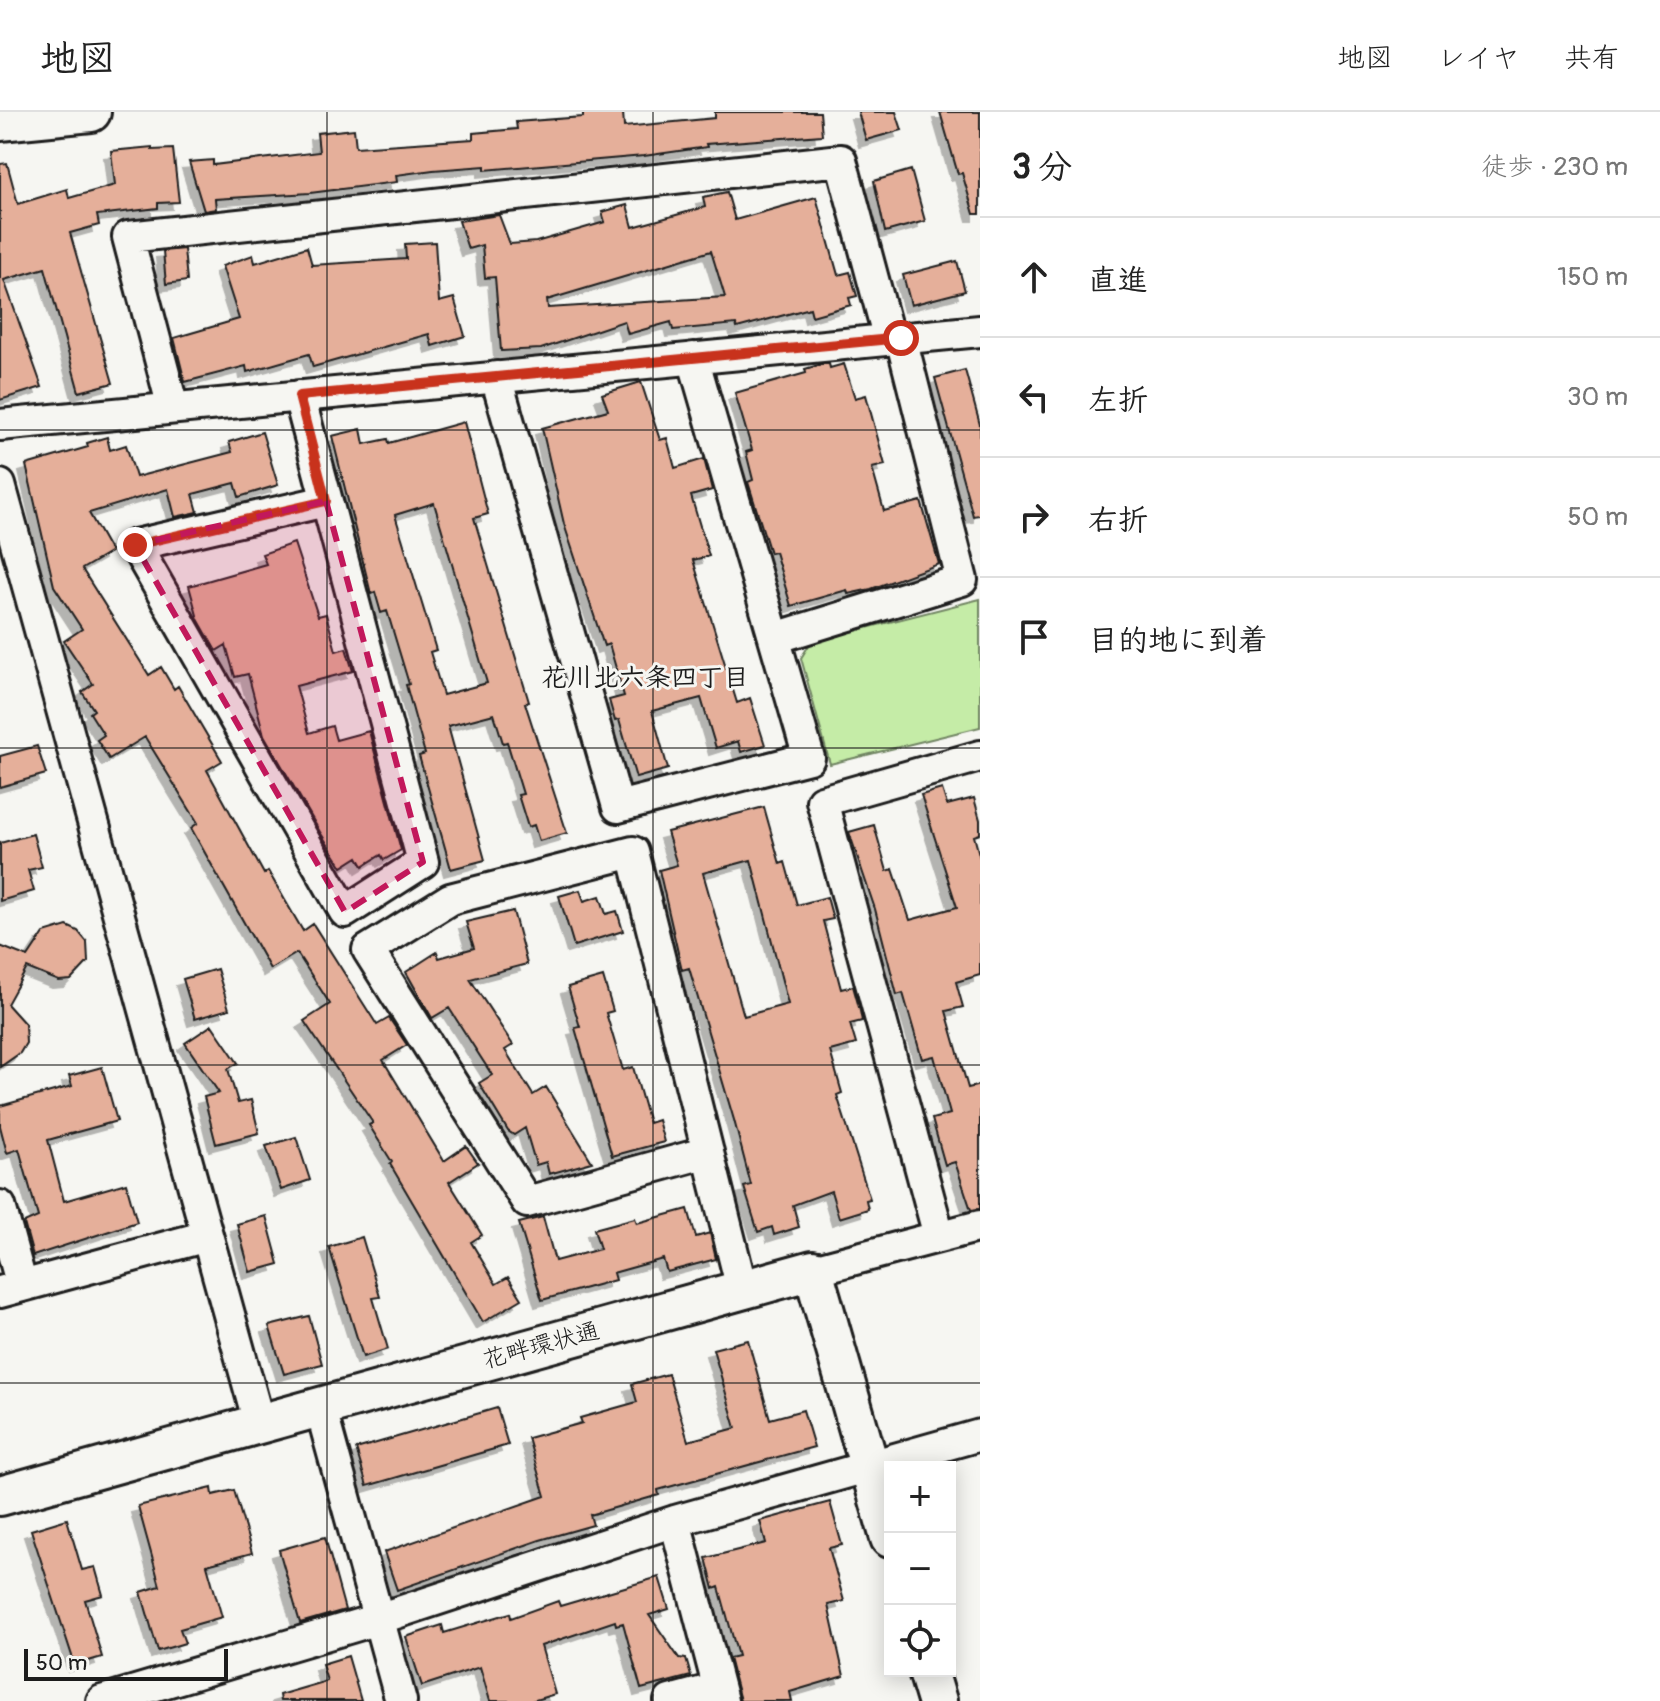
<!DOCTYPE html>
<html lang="ja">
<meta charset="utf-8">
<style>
body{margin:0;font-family:Pangolin,"Klee One",sans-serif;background:#f2f2f2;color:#222}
.controls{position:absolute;right:24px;bottom:24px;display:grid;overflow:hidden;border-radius:0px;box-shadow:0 4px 20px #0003}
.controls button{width:72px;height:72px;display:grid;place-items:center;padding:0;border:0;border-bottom:2px solid #e0e0e0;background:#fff;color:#222;font:40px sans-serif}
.scale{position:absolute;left:24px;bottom:20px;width:204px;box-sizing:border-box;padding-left:8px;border:4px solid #1c1c1c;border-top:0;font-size:22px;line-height:28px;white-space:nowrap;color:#1c1c1c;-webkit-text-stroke:6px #f6f6f2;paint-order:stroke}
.stop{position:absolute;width:24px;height:24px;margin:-18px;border:6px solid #c8321e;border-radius:50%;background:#fff}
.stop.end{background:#c8321e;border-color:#fff;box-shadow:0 2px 8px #0008}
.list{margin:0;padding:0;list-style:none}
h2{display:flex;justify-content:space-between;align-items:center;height:104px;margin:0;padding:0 32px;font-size:34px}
h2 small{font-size:26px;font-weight:400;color:#767676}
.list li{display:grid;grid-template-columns:52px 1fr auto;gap:24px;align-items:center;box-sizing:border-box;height:120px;padding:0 32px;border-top:2px solid #e0e0e0}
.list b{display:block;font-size:30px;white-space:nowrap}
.list em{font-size:26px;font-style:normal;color:#767676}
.icon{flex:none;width:44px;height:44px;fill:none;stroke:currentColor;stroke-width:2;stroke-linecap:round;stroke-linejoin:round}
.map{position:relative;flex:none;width:980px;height:1589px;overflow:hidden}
header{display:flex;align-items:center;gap:48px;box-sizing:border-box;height:112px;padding:0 40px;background:#fff;border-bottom:2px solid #e0e0e0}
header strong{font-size:38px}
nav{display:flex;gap:44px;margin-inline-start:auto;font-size:28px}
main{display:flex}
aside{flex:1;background:#fff}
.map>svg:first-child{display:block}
</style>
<header>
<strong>地図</strong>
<nav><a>地図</a><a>レイヤ</a><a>共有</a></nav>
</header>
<main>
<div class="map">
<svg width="980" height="1589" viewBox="0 0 980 1589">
<defs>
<filter id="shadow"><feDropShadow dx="-7" dy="7" stdDeviation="0" flood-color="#0004"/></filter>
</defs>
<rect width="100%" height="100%" fill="#f6f6f2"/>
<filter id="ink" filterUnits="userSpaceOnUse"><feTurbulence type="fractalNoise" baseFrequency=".0125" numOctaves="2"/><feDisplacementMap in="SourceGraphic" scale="16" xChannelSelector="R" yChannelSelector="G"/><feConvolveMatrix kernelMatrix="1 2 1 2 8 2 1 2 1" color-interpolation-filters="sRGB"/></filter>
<g filter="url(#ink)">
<!-- green -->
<path fill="#c5eca7" stroke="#708462" stroke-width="2" d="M 980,487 L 980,615 L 830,652 L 801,546 L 811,530 Z"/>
<!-- building -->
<path fill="#e5af9a" stroke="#1c1c1c" stroke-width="2" fill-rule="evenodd" filter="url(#shadow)" d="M 583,0 L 623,0 L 624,15 L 715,6 L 715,0 L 820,0 L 822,23 L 706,32 L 707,35 L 644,44 L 485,58 L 485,54 L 433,58 L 396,63 L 397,70 L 310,81 L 215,87 L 216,97 L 204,99 L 189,50 L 213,48 L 213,53 L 319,40 L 317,21 L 354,17 L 356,35 L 473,27 L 473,21 L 517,17 L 516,10 L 583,5 Z
M 858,0 L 896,0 L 902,18 L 866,28 Z
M 940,0 L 980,0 L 980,102 L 974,102 L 962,61 L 958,62 Z
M 152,35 L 152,38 L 173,37 L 179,90 L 158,91 L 158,96 L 97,103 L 99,113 L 70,121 L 113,271 L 79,280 L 45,156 L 4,168 L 42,275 L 0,288 L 0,52 L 7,51 L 18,92 L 67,77 L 69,86 L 115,73 L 111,39 Z
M 911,58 L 925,109 L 885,120 L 874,69 Z
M 727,80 L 735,108 L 816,85 L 838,163 L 850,160 L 857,184 L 849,186 L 851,193 L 812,204 L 810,196 L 737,216 L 736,212 L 673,218 L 671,210 L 628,222 L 624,209 L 541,237 L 501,239 L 495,165 L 485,166 L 482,133 L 468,137 L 459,109 L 499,103 L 510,132 L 536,130 L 605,110 L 602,100 L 627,93 L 633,115 L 705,95 L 703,85 ZM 711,139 L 725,185 L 548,196 L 547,188 Z
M 435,130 L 439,190 L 454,186 L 465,224 L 432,234 L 429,222 L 313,255 L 309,242 L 247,260 L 246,254 L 185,270 L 174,226 L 239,207 L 222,154 L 253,143 L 255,151 L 307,135 L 312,153 L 406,147 L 405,132 Z
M 184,137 L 187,169 L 166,172 L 163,139 Z
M 957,149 L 965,179 L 911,193 L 903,163 Z
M 822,252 L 829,252 L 830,256 L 844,252 L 855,286 L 866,283 L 885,353 L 872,356 L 884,399 L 921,389 L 939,452 L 871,477 L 848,482 L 847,478 L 791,494 L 775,440 L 770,441 L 748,370 L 753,368 L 746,340 L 752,338 L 735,281 L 806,261 L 805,257 Z
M 965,258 L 980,313 L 980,403 L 973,404 L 935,266 Z
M 641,270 L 660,328 L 667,326 L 675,356 L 704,347 L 712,378 L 691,384 L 709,444 L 693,448 L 737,591 L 750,586 L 765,633 L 741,640 L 738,629 L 716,636 L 701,586 L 652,599 L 668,657 L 636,666 L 619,608 L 615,609 L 609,588 L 624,584 L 609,532 L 604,534 L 564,412 L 542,316 L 608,298 L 602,282 Z
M 464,310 L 488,402 L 474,406 L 529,590 L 525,591 L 567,721 L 539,729 L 534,713 L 528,715 L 518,683 L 523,682 L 507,630 L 503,631 L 494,602 L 448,614 L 485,748 L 451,757 L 419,644 L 425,642 L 406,573 L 409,572 L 387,499 L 381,501 L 375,480 L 371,482 L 332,324 L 361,317 L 364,332 L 388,327 L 389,331 ZM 434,391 L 487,571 L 443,583 L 430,540 L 436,538 L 395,403 Z
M 262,320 L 278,373 L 239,385 L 235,371 L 193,382 L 198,400 L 175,405 L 168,377 L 89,401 L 111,440 L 82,457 L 149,563 L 161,555 L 174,577 L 178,574 L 222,649 L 207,658 L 264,762 L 268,759 L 303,819 L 313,812 L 377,913 L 389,906 L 407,933 L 383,948 L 444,1049 L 466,1034 L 478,1051 L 449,1070 L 482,1123 L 471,1130 L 496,1172 L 508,1165 L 522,1187 L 483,1210 L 390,1052 L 392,1050 L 369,1013 L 373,1011 L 304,909 L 330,892 L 297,841 L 270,857 L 191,716 L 198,711 L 145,625 L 109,647 L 97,628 L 104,623 L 90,601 L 94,598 L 82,580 L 93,572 L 64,529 L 82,517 L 54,474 L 26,353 L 88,335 L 87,331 L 107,325 L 110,338 L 126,333 L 136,365 L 232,340 L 229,330 Z
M 294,431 L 318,504 L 326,502 L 336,539 L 346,536 L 353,559 L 296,574 L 309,621 L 332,614 L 336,628 L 369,619 L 401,738 L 384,748 L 381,743 L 363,754 L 358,745 L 342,755 L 320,720 L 264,623 L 248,562 L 235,565 L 226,533 L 216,539 L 198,507 L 189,474 L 266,452 L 262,442 Z
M 37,634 L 46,662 L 0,675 L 0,644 Z
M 942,677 L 947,693 L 974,686 L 980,708 L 980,722 L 974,724 L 980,746 L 980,863 L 956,870 L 963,895 L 946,899 L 968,976 L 980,973 L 980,1097 L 971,1098 L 955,1050 L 945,1053 L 932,1007 L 950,1002 L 934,944 L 922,947 L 903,881 L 897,883 L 875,797 L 849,720 L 874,713 L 887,759 L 893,757 L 910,808 L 957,795 L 921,683 Z
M 764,695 L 780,752 L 785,750 L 797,793 L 827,785 L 833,807 L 823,809 L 841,877 L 853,874 L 860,899 L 862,909 L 850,912 L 856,932 L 830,939 L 842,981 L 837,983 L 870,1087 L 866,1088 L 868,1097 L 839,1106 L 831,1079 L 793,1093 L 799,1115 L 774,1123 L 772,1115 L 758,1120 L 744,1075 L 751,1073 L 734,1008 L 689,856 L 682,858 L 659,758 L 677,753 L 667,720 ZM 751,748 L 788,892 L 744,904 L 703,761 Z
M 33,722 L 42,755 L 28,758 L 34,779 L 0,789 L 0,731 Z
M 580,778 L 584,789 L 600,784 L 606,802 L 617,799 L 623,819 L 574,834 L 559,784 Z
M 513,799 L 527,852 L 470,867 L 513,933 L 505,938 L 533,983 L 546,975 L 592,1050 L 549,1062 L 546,1050 L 536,1053 L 525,1016 L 514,1023 L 508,1019 L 479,971 L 492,963 L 449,896 L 432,906 L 406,860 L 437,840 L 439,846 L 474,836 L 466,810 Z
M 67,814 L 78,819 L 87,830 L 88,850 L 71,868 L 59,869 L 27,856 L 7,892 L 25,912 L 26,931 L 20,941 L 0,955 L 0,834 L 28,845 L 44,821 Z
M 217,857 L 229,897 L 195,907 L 183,867 Z
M 603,865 L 613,899 L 606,901 L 623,958 L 633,955 L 649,1011 L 658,1008 L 664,1030 L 612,1044 L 575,916 L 580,915 L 568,875 Z
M 212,913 L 238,951 L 228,957 L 238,991 L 251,988 L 259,1021 L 216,1032 L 204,985 L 219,981 L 185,931 Z
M 102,955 L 117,1009 L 48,1028 L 64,1089 L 126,1071 L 137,1110 L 33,1144 L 24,1111 L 38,1105 L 19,1037 L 7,1041 L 0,1014 L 0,994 L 72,974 L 69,964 Z
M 296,1025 L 310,1068 L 281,1078 L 266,1034 Z
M 688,1097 L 696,1125 L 710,1121 L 716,1147 L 667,1160 L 663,1147 L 613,1161 L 615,1168 L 542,1188 L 519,1111 L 543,1105 L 555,1149 L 600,1137 L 594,1117 L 635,1106 L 637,1111 Z
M 266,1104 L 279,1152 L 250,1160 L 237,1112 Z
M 362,1125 L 380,1185 L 373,1186 L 388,1237 L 363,1245 L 329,1135 Z
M 309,1204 L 322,1252 L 284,1262 L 269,1214 Z
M 748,1228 L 770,1307 L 803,1298 L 814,1335 L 658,1378 L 659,1383 L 590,1403 L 593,1413 L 540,1428 L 397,1478 L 384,1440 L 545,1384 L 528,1326 L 582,1311 L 580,1306 L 637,1290 L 632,1272 L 668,1262 L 688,1329 L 736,1316 L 713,1237 Z
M 497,1296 L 508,1333 L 367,1374 L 356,1337 Z
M 212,1376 L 213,1383 L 234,1378 L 252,1441 L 207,1453 L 222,1505 L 180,1517 L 185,1531 L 158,1539 L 141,1480 L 160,1474 L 138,1394 Z
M 830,1390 L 842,1433 L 829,1436 L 844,1489 L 828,1493 L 844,1564 L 790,1580 L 792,1589 L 740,1589 L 729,1546 L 738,1544 L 719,1475 L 714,1477 L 706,1446 L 766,1431 L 760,1409 Z
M 67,1407 L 82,1458 L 95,1455 L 103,1483 L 85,1488 L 102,1545 L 75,1553 L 31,1418 Z
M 325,1425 L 345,1498 L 300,1511 L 279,1438 Z
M 659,1465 L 669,1497 L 649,1503 L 679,1546 L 686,1547 L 691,1564 L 641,1577 L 623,1511 L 616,1513 L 615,1509 L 541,1534 L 555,1582 L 532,1589 L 490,1589 L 480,1555 L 422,1574 L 406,1525 L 442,1513 L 444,1521 L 510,1501 L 511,1506 L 558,1489 L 560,1494 Z
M 348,1544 L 361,1589 L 280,1589 L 279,1583 L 327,1569 L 322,1552 Z"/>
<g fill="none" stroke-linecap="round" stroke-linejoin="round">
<!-- minor casing -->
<g stroke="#1c1c1c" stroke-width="36">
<path id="minor" d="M 496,265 L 618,695 L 809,646 L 693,246
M 299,284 L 423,750 L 345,800 L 135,433 L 326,389
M 173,296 L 128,125 L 841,48 L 889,227
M 0,313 L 980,219
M 0,373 L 259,1311
M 775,526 L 962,468 L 901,226
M 708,1040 L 527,1090 L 368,838 L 450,787 L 633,740 L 742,1177
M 0,1094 L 22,1174
M 939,1124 L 822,689 L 980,644
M 813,1158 L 980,1114
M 0,1180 L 207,1124
M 320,1294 L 401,1589
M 675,1409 L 722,1589
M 102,1589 L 378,1507 L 675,1409 L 980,1323
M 670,1589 L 718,1576"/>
</g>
<!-- tertiary casing -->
<g stroke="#1c1c1c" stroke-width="44">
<path id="tertiary" d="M 0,9 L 91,0
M 0,1384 L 813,1158 L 890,1426
M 928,1559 L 937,1589"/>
</g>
<!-- minor -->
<use href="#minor" stroke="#f6f6f2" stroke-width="30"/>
<!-- tertiary -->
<use href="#tertiary" stroke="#f6f6f2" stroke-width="38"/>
</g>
</g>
<g fill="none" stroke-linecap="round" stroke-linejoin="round" filter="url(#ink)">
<!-- route -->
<path stroke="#c8321e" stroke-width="10" d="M 135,433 L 326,389 L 299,284 L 901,226"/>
</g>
<!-- marked area -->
<path fill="#c2185b" fill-opacity="0.2" stroke="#c2185b" stroke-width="6" stroke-dasharray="16 10" stroke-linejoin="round" d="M 326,389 L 423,750 L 345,800 L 135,433 Z"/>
<!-- grid -->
<path fill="none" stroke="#1c1c1c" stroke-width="2" stroke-opacity="0.55" d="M 327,0 L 327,1589M 653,0 L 653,1589M 0,318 L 980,318M 0,636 L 980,636M 0,953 L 980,953M 0,1271 L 980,1271"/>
<g text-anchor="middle" stroke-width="6" stroke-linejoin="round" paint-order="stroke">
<!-- street labels -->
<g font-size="24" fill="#1c1c1c" stroke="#f6f6f2">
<text transform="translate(541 1233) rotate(-15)" y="8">花畔環状通</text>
</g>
<!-- neighbourhood labels -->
<g font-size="26" font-weight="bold" fill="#1c1c1c" stroke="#f6f6f2">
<text x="645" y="574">花川北六条四丁目</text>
</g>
</g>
</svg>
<div class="controls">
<button>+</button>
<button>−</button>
<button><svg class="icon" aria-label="locate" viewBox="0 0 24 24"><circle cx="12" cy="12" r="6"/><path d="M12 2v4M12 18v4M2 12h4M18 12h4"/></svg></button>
</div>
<div class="scale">50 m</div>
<div class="stop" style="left:901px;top:226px"></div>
<div class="stop end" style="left:135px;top:433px"></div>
</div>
<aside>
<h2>3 分<small>徒歩 · 230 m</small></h2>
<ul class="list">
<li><svg class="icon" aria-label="ahead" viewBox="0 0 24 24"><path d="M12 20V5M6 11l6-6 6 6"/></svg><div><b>直進</b></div><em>150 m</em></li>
<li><svg class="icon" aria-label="left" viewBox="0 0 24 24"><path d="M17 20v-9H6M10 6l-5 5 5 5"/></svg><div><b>左折</b></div><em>30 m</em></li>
<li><svg class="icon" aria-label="right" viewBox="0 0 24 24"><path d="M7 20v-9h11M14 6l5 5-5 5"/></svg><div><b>右折</b></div><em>50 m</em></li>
<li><svg class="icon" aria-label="arrive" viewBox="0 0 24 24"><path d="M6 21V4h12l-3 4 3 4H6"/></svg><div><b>目的地に到着</b></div></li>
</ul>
</aside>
</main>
